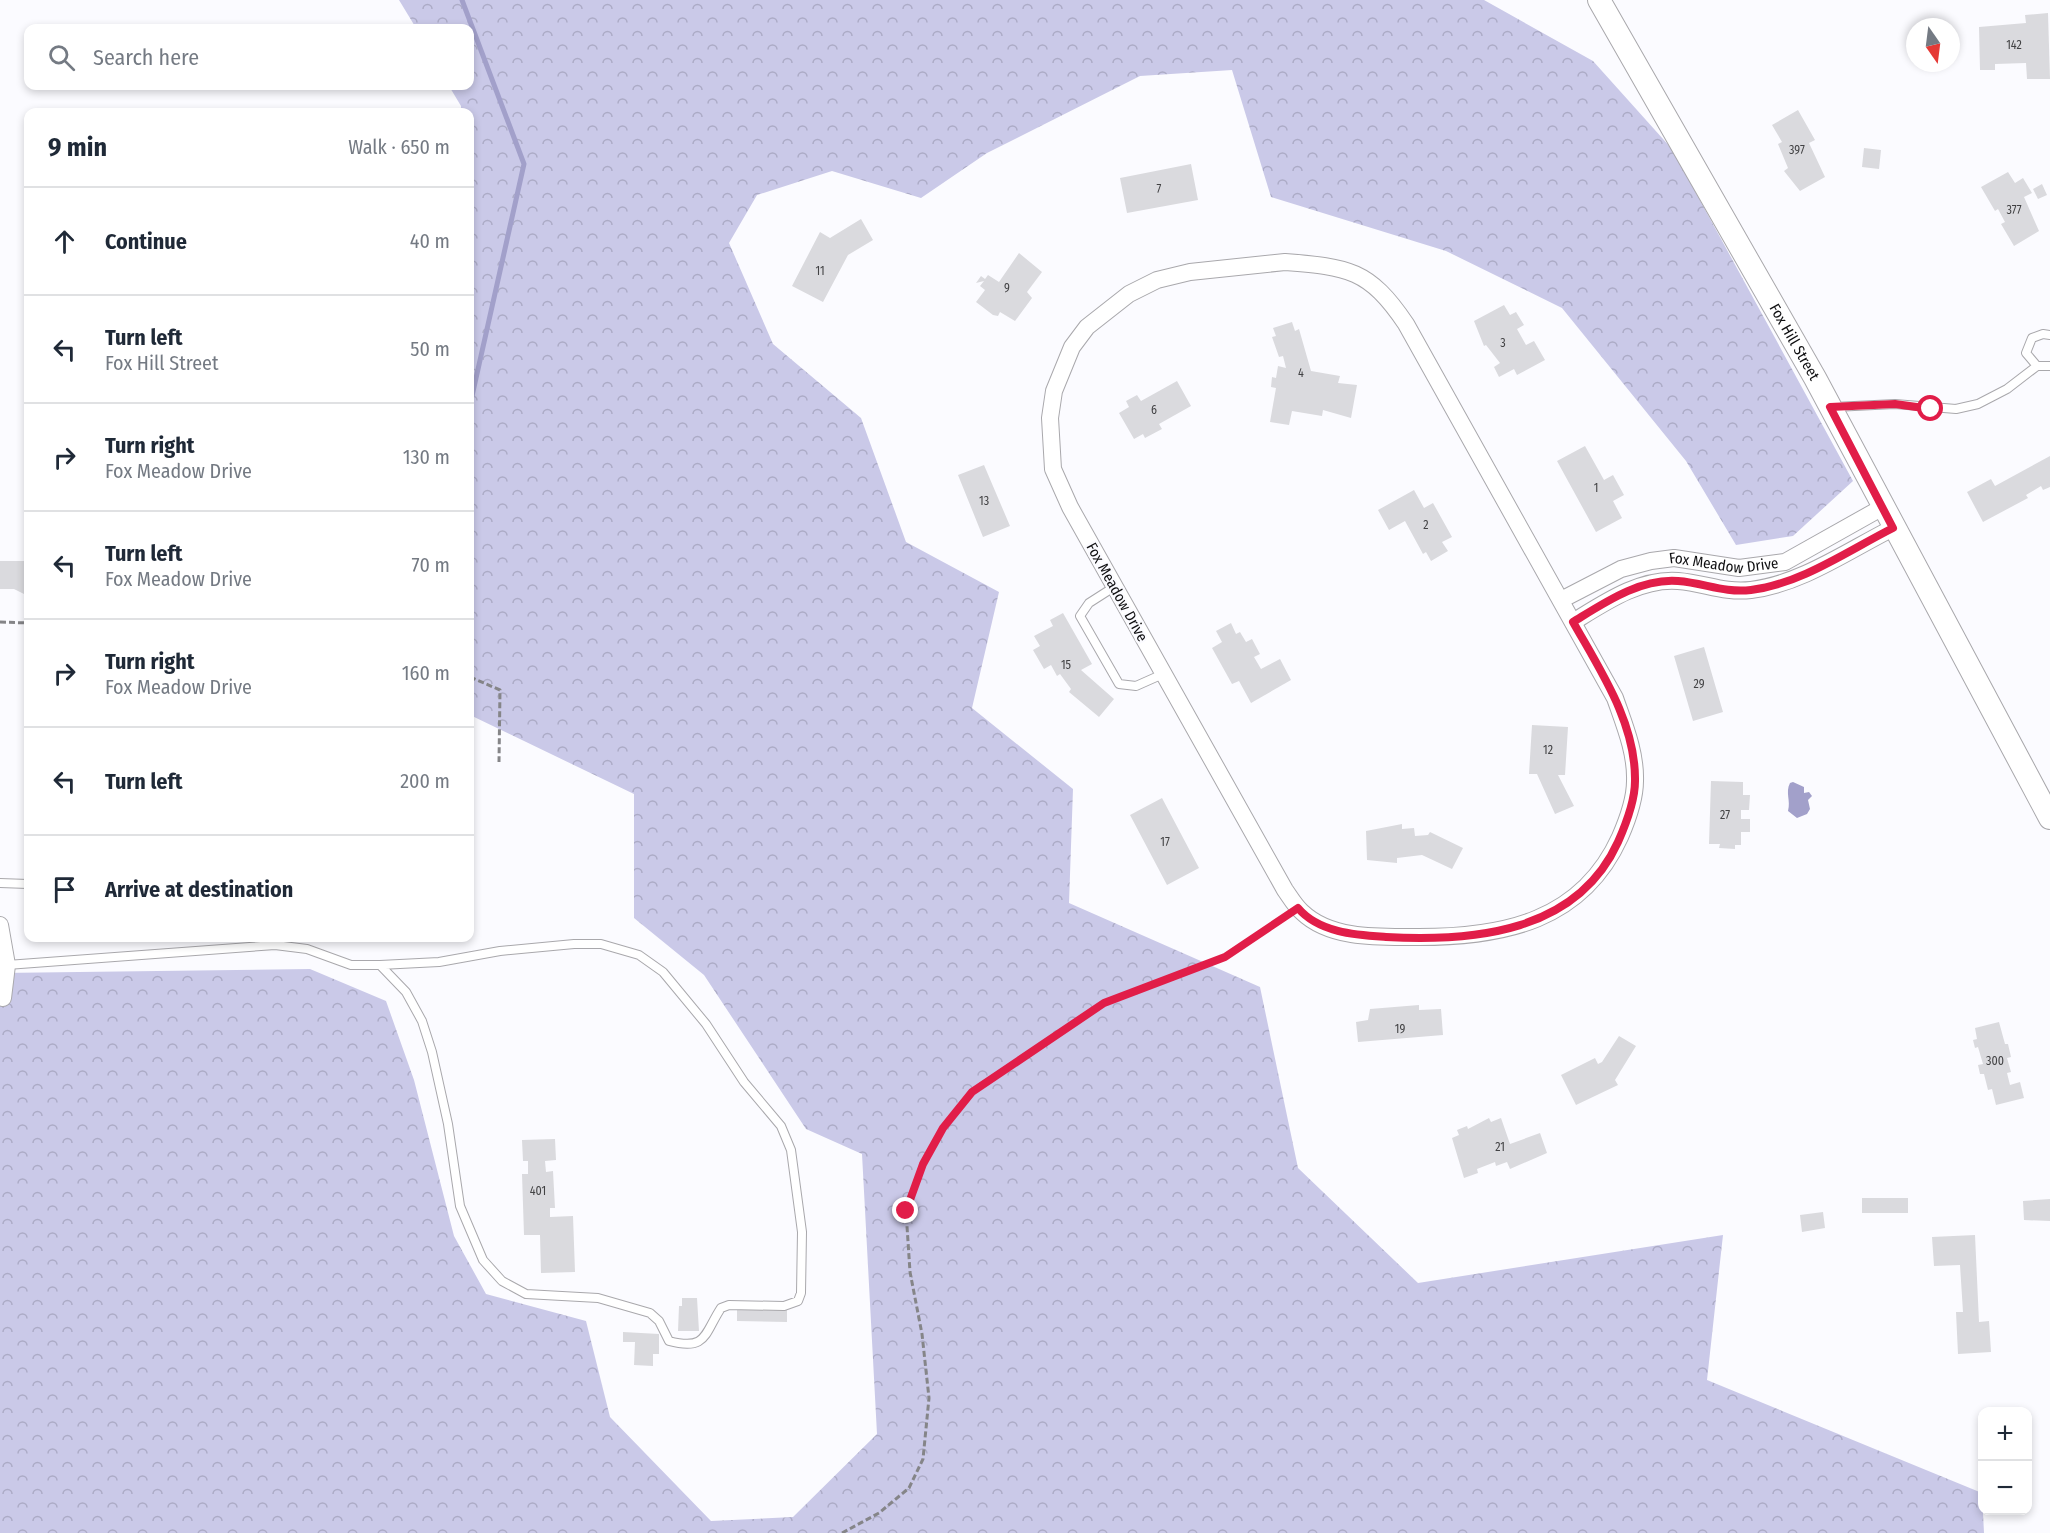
<!DOCTYPE html>
<meta charset="utf-8">
<style>
body{margin:0;font-family:"Fira Sans Condensed",sans-serif;background:#f6f6f7;color:#1f2937}
.controls{position:absolute;right:18px;bottom:18px;display:grid;overflow:hidden;border-radius:12px;box-shadow:0 3px 9px #0003}
.controls button{width:54px;height:54px;display:grid;place-items:center;padding:0;border:0;border-bottom:2px solid #e0e1e3;background:#fff;color:#1f2937;font:30px sans-serif}
.compass{position:absolute;left:1906px;top:18px;width:54px;height:54px;border-radius:50%;background:#fff;box-shadow:0 3px 9px #0003;rotate:166deg}
.stop{position:absolute;width:18px;height:18px;margin:-14px;border:4px solid #e11d48;border-radius:50%;background:#fff}
.stop.end{background:#e11d48;border-color:#fff;box-shadow:0 2px 6px #0008}
.list{margin:0;padding:0;list-style:none}
h2{display:flex;justify-content:space-between;align-items:center;height:78px;margin:0;padding:0 24px;font-size:26px}
h2 small{font-size:20px;font-weight:400;color:#747a83}
.list li{display:grid;grid-template-columns:39px 1fr auto;gap:18px;align-items:center;box-sizing:border-box;height:108px;padding:0 24px;border-top:2px solid #e0e1e3}
.list b{display:block;font-size:22px;white-space:nowrap}
.list p{margin:0;font-size:20px;white-space:nowrap;color:#747a83}
.list em{font-size:20px;font-style:normal;color:#747a83}
.icon{flex:none;width:33px;height:33px;fill:none;stroke:currentColor;stroke-width:2;stroke-linecap:round;stroke-linejoin:round}
.map{position:relative;flex:none;width:2050px;height:1533px;overflow:hidden}
.search{position:absolute;background:#fff;box-shadow:0 3px 9px #0003;left:24px;top:24px;width:450px;height:66px;display:flex;align-items:center;gap:15px;box-sizing:border-box;padding:0 21px;border-radius:12px;color:#747a83;font-size:22px}
.panel{position:absolute;background:#fff;box-shadow:0 3px 9px #0003;left:24px;top:108px;width:450px;height:834px;border-radius:12px}
.map>svg:first-child{display:block}
</style>
<div class="map">
<svg width="2050" height="1533" viewBox="0 0 2050 1533">
<defs>
<pattern id="forest-crowns" width="20" height="18" patternUnits="userSpaceOnUse" patternTransform="scale(1.5)"><rect width="20" height="18" fill="#cac9e8"/><path d="M2 6a3 3 0 1 1 6 0M12 15a3 3 0 1 1 6 0" fill="none" stroke="#acabc6"/></pattern>
</defs>
<rect width="100%" height="100%" fill="#fbfbff"/>
<!-- forest -->
<path fill="url(#forest-crowns)" d="M 399,0 L 1484,0 L 1593,61 L 1672,149 L 1853,481 L 1793,536 L 1736,545 L 1686,461 L 1562,308 L 1446,251 L 1271,197 L 1232,70 L 1140,76 L 987,153 L 921,198 L 832,171 L 757,195 L 729,243 L 773,344 L 861,418 L 906,542 L 999,592 L 972,708 L 1073,789 L 1069,903 L 1260,987 L 1298,1168 L 1418,1283 L 1723,1235 L 1707,1380 L 1982,1493 L 1984,1533 L 0,1533 L 0,973 L 310,969 L 386,1001 L 414,1080 L 454,1236 L 486,1294 L 586,1321 L 610,1417 L 711,1521 L 793,1517 L 877,1434 L 862,1154 L 806,1129 L 704,975 L 634,918 L 634,794 L 470,715 L 470,112 L 461,112 L 461,106 L 449,86 L 470,86 L 470,28 L 416,28 Z"/>
<!-- water -->
<path fill="#a2a0ca" d="M 1793,782 L 1804,787 L 1804,793 L 1809,792 L 1812,796 L 1808,800 L 1810,809 L 1807,814 L 1797,818 L 1788,811 C 1791,800 1785,793 1790,783 Z"/>
<g fill="none" stroke-linecap="round" stroke-linejoin="round">
<!-- stream -->
<path stroke="#a2a0ca" stroke-width="5" d="M 462,0 L 524,164 L 470,405"/>
</g>
<!-- building -->
<path fill="#dadade" d="M 2048,13 L 2050,79 L 2027,79 L 2026,63 L 1995,64 L 1995,70 L 1980,70 L 1979,27 L 2026,23 L 2025,15 Z
M 1798,110 L 1815,140 L 1809,143 L 1825,177 L 1800,191 L 1784,171 L 1788,168 L 1778,144 L 1782,142 L 1772,125 Z
M 1864,148 L 1881,150 L 1879,169 L 1862,167 Z
M 1191,164 L 1198,200 L 1127,213 L 1120,178 Z
M 2008,172 L 2015,183 L 2023,178 L 2032,193 L 2024,197 L 2039,231 L 2014,246 L 2001,224 L 2005,222 L 1998,209 L 1995,211 L 1981,187 Z
M 2042,184 L 2047,195 L 2038,199 L 2033,189 Z
M 861,219 L 873,240 L 848,255 L 823,302 L 792,286 L 820,232 L 830,238 Z
M 1019,253 L 1042,272 L 1027,292 L 1032,298 L 1015,321 L 1000,312 L 998,316 L 993,315 L 976,302 L 985,290 L 980,286 L 984,281 L 976,283 L 981,276 L 985,279 L 988,275 L 999,282 Z
M 1504,305 L 1510,315 L 1516,312 L 1524,325 L 1517,329 L 1526,345 L 1534,341 L 1545,360 L 1517,375 L 1514,369 L 1499,377 L 1494,367 L 1500,363 L 1486,345 L 1484,346 L 1474,321 Z
M 1292,322 L 1295,331 L 1299,329 L 1311,371 L 1340,376 L 1338,383 L 1357,385 L 1351,418 L 1323,410 L 1322,416 L 1292,411 L 1289,425 L 1270,422 L 1276,388 L 1271,387 L 1272,377 L 1276,378 L 1278,366 L 1286,368 L 1283,356 L 1279,357 L 1272,337 L 1276,336 L 1273,328 Z
M 1177,381 L 1191,406 L 1159,424 L 1162,429 L 1145,438 L 1143,434 L 1134,439 L 1119,413 L 1129,407 L 1126,401 L 1137,395 L 1141,401 Z
M 1585,446 L 1604,480 L 1613,475 L 1624,495 L 1613,501 L 1622,518 L 1596,532 L 1557,461 Z
M 2050,456 L 2050,487 L 2043,490 L 2041,486 L 2026,495 L 2028,498 L 1983,522 L 1967,492 L 1991,479 L 1995,486 Z
M 984,465 L 1010,526 L 983,537 L 958,475 Z
M 1414,490 L 1424,508 L 1433,503 L 1452,537 L 1442,542 L 1448,551 L 1431,561 L 1426,552 L 1423,554 L 1405,521 L 1389,530 L 1378,510 Z
M 0,561 L 28,561 L 28,596 L 14,589 L 0,589 Z
M 1063,613 L 1092,664 L 1081,670 L 1114,699 L 1099,717 L 1069,692 L 1071,689 L 1060,674 L 1057,676 L 1051,665 L 1044,669 L 1033,650 L 1040,646 L 1034,636 L 1053,626 L 1050,620 Z
M 1231,623 L 1236,634 L 1240,632 L 1246,642 L 1252,639 L 1260,654 L 1254,657 L 1261,669 L 1280,659 L 1291,680 L 1251,703 L 1239,681 L 1232,684 L 1212,648 L 1222,642 L 1216,631 Z
M 1704,647 L 1723,712 L 1693,721 L 1674,656 Z
M 1532,725 L 1568,727 L 1565,775 L 1558,775 L 1574,806 L 1555,814 L 1537,774 L 1529,774 Z
M 1711,781 L 1743,782 L 1743,795 L 1750,795 L 1749,810 L 1741,810 L 1741,819 L 1750,819 L 1750,832 L 1741,832 L 1741,845 L 1735,845 L 1735,849 L 1719,848 L 1720,844 L 1709,844 Z
M 1162,798 L 1199,868 L 1167,885 L 1130,815 Z
M 1402,824 L 1402,829 L 1414,828 L 1415,836 L 1428,835 L 1430,832 L 1463,848 L 1452,869 L 1422,855 L 1397,858 L 1397,863 L 1367,860 L 1366,831 Z
M 470,884 L 473,884 L 473,900 L 470,901 Z
M 1419,1005 L 1419,1010 L 1441,1009 L 1443,1035 L 1358,1042 L 1356,1022 L 1368,1020 L 1370,1009 Z
M 1999,1022 L 2005,1044 L 2008,1044 L 2011,1057 L 2007,1058 L 2011,1072 L 2007,1073 L 2010,1085 L 2020,1082 L 2024,1098 L 1996,1105 L 1992,1089 L 1988,1090 L 1984,1074 L 1980,1074 L 1978,1065 L 1983,1064 L 1978,1047 L 1975,1048 L 1973,1040 L 1977,1039 L 1975,1028 Z
M 1619,1036 L 1636,1046 L 1615,1080 L 1618,1085 L 1576,1105 L 1561,1075 L 1595,1058 L 1598,1064 L 1602,1062 Z
M 1489,1118 L 1491,1122 L 1501,1118 L 1510,1144 L 1540,1133 L 1547,1153 L 1510,1169 L 1507,1162 L 1496,1166 L 1495,1162 L 1477,1169 L 1478,1173 L 1464,1178 L 1452,1138 L 1459,1135 L 1457,1130 L 1467,1126 L 1468,1129 Z
M 555,1139 L 556,1160 L 545,1161 L 546,1172 L 553,1171 L 555,1208 L 550,1208 L 550,1217 L 573,1216 L 575,1272 L 541,1273 L 540,1235 L 524,1235 L 522,1174 L 528,1174 L 528,1161 L 523,1161 L 522,1140 Z
M 1862,1198 L 1908,1198 L 1908,1213 L 1862,1213 Z
M 2050,1199 L 2050,1221 L 2024,1220 L 2023,1201 Z
M 1823,1212 L 1825,1228 L 1802,1232 L 1800,1215 Z
M 1975,1235 L 1979,1322 L 1989,1321 L 1991,1352 L 1958,1354 L 1956,1312 L 1963,1312 L 1960,1265 L 1934,1266 L 1932,1237 Z
M 682,1298 L 697,1298 L 699,1331 L 678,1331 L 679,1306 L 682,1306 Z
M 737,1308 L 787,1309 L 787,1322 L 737,1321 Z
M 623,1332 L 659,1334 L 659,1354 L 653,1354 L 653,1366 L 634,1365 L 635,1342 L 623,1342 Z"/>
<g fill="none" stroke-linecap="round" stroke-linejoin="round">
<!-- lane casing -->
<g stroke="#a9a8ac" stroke-width="10">
<path id="lane" d="M 2050,335 L 2043,334 L 2032,338 L 2026,353 L 2037,366 L 2050,366
M 1834,407 L 1895,404 L 1956,409 L 1978,404 L 2007,389 L 2037,366
M 1114,587 L 1089,603 L 1080,616 L 1119,684 L 1136,686 L 1163,674
M 0,883 L 28,884
M 7,965 L 275,945 L 307,949 L 351,965 L 380,965 L 406,992 L 422,1021 L 432,1052 L 448,1124 L 460,1206 L 483,1260 L 502,1281 L 526,1294 L 598,1298 L 650,1313 L 659,1321 L 669,1341 C 707,1351 704,1334 721,1308 L 729,1305 L 784,1306 L 798,1301 L 801,1293 L 802,1232 L 791,1150 L 781,1126 L 744,1082 L 706,1024 L 663,972 L 639,955 L 601,944 L 574,944 L 500,951 L 439,962 L 380,965"/>
</g>
<!-- street casing -->
<g stroke="#a9a8ac" stroke-width="18">
<g id="street">
<path d="M 1285,262 C 1348,267 1369,269 1406,324 L 1615,698 C 1624,724 1636,752 1635,781 C 1635,799 1627,821 1620,837 C 1582,921 1504,937 1419,937 C 1381,937 1331,940 1302,912 C 1295,906 1290,897 1285,890 L 1070,507 L 1053,469 L 1050,418 L 1054,391 L 1072,347 L 1087,327 L 1129,294 L 1157,280 L 1190,272 Z"/>
<path id="s1" d="M 1561,600 L 1621,569 L 1651,561 L 1674,558 L 1739,568 L 1785,562 L 1883,507"/>
<path d="M 1573,622 C 1604,603 1640,578 1678,581 C 1705,583 1723,593 1751,590 C 1801,584 1849,550 1893,528"/>
<path d="M 0,925 L 7,965 L 3,998"/>
</g>
</g>
<!-- secondary casing -->
<g stroke="#a9a8ac" stroke-width="24">
<g id="secondary">
<path id="s2" d="M 1599,0 L 1815,378 L 2050,818"/>
</g>
</g>
<!-- path -->
<path stroke="#858588" stroke-width="3" stroke-dasharray="6 3" stroke-linecap="butt" d="M 0,622 L 28,623
M 470,677 L 500,690 L 499,762
M 842,1533 L 879,1513 L 909,1488 L 923,1459 L 929,1398 L 922,1334 L 910,1272 L 906,1211 L 923,1164 L 943,1128 L 972,1092 L 1104,1003 L 1225,957 L 1286,917"/>
<!-- lane -->
<use href="#lane" stroke="#fff" stroke-width="8"/>
<!-- street -->
<use href="#street" stroke="#fff" stroke-width="16"/>
<!-- secondary -->
<use href="#secondary" stroke="#fff" stroke-width="22"/>
</g>
<g fill="none" stroke-linecap="round" stroke-linejoin="round">
<!-- route -->
<path stroke="#e11d48" stroke-width="8" d="M 906,1211 L 923,1164 L 943,1128 L 972,1092 L 1104,1003 L 1225,957 L 1298,908 C 1319,933 1357,935 1386,937 C 1475,942 1577,932 1618,842 C 1626,824 1635,801 1635,781 C 1636,723 1600,670 1573,622 C 1604,603 1640,578 1678,581 C 1705,583 1723,593 1751,590 C 1801,584 1849,550 1893,528 L 1830,407 L 1895,404 L 1931,409"/>
</g>
<g text-anchor="middle" stroke-width="4.5" stroke-linejoin="round" paint-order="stroke">
<!-- number labels -->
<g font-size="12" fill="#424244">
<text x="2014" y="49">142</text>
<text x="1797" y="154">397</text>
<text x="1159" y="193">7</text>
<text x="2014" y="214">377</text>
<text x="820" y="275">11</text>
<text x="1007" y="292">9</text>
<text x="1503" y="347">3</text>
<text x="1301" y="377">4</text>
<text x="1154" y="414">6</text>
<text x="1596" y="492">1</text>
<text x="984" y="505">13</text>
<text x="1426" y="529">2</text>
<text x="1066" y="669">15</text>
<text x="1699" y="688">29</text>
<text x="1548" y="754">12</text>
<text x="1725" y="819">27</text>
<text x="1165" y="846">17</text>
<text x="1400" y="1033">19</text>
<text x="1995" y="1065">300</text>
<text x="1500" y="1151">21</text>
<text x="538" y="1195">401</text>
</g>
<!-- street labels -->
<g font-size="15" fill="#0f0f11" stroke="#fbfbff">
<text dy="5" stroke="none"><textPath href="#s2" startOffset="394">Fox Hill Street</textPath></text>
<text dy="5" stroke="none"><textPath href="#s1" startOffset="172">Fox Meadow Drive</textPath></text>
<text transform="translate(1117 592) rotate(61)" y="5">Fox Meadow Drive</text>
</g>
</g>
</svg>
<div class="controls">
<button>+</button>
<button>−</button>
</div>
<svg class="compass" viewBox="-18 -18 36 36"><path d="M0-13l5 13h-10z" fill="#e53935"/><path d="M0 13l5-13h-10z" fill="#747a83"/></svg>
<div class="stop" style="left:1931px;top:409px"></div>
<div class="stop end" style="left:906px;top:1211px"></div>
<div class="search"><svg class="icon" aria-label="search" viewBox="0 0 24 24"><circle cx="10" cy="10" r="6"/><path d="M15 15l6 6"/></svg>Search here</div>
<section class="panel">
<h2>9 min<small>Walk · 650 m</small></h2>
<ul class="list">
<li><svg class="icon" aria-label="ahead" viewBox="0 0 24 24"><path d="M12 20V5M6 11l6-6 6 6"/></svg><div><b>Continue</b></div><em>40 m</em></li>
<li><svg class="icon" aria-label="left" viewBox="0 0 24 24"><path d="M17 20v-9H6M10 6l-5 5 5 5"/></svg><div><b>Turn left</b><p>Fox Hill Street</p></div><em>50 m</em></li>
<li><svg class="icon" aria-label="right" viewBox="0 0 24 24"><path d="M7 20v-9h11M14 6l5 5-5 5"/></svg><div><b>Turn right</b><p>Fox Meadow Drive</p></div><em>130 m</em></li>
<li><svg class="icon" aria-label="left" viewBox="0 0 24 24"><path d="M17 20v-9H6M10 6l-5 5 5 5"/></svg><div><b>Turn left</b><p>Fox Meadow Drive</p></div><em>70 m</em></li>
<li><svg class="icon" aria-label="right" viewBox="0 0 24 24"><path d="M7 20v-9h11M14 6l5 5-5 5"/></svg><div><b>Turn right</b><p>Fox Meadow Drive</p></div><em>160 m</em></li>
<li><svg class="icon" aria-label="left" viewBox="0 0 24 24"><path d="M17 20v-9H6M10 6l-5 5 5 5"/></svg><div><b>Turn left</b></div><em>200 m</em></li>
<li><svg class="icon" aria-label="arrive" viewBox="0 0 24 24"><path d="M6 21V4h12l-3 4 3 4H6"/></svg><div><b>Arrive at destination</b></div></li>
</ul>
</section>
</div>
